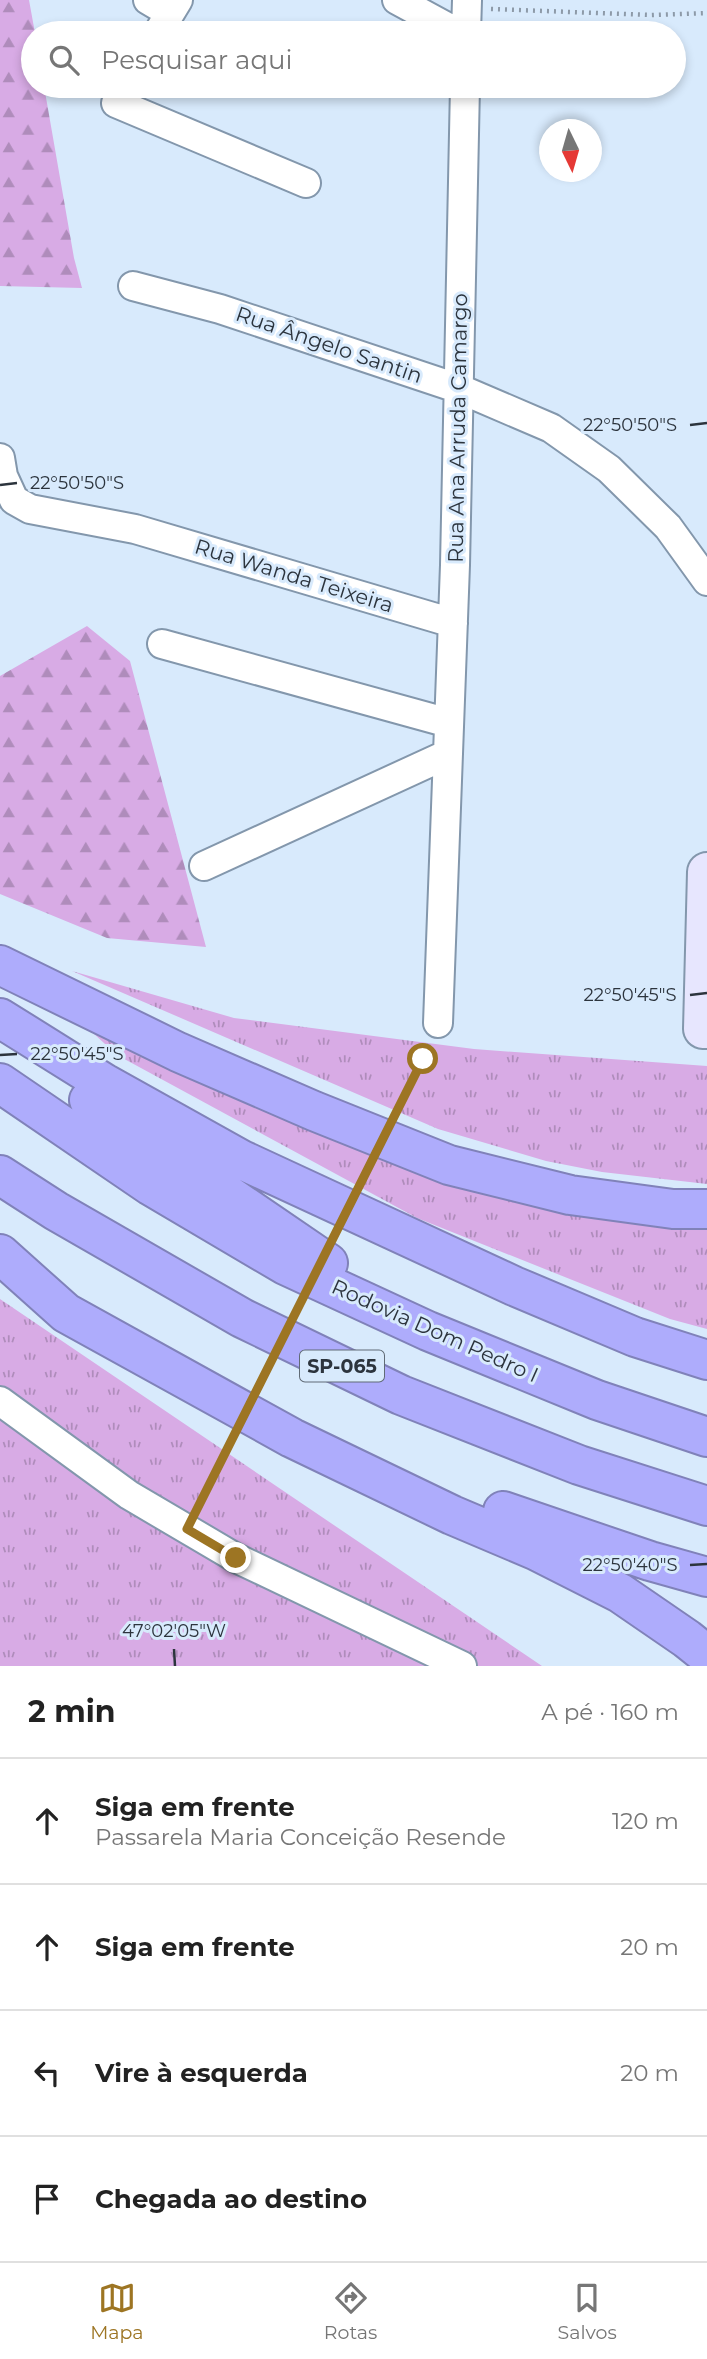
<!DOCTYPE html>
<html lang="pt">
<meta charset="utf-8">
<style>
body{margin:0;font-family:Montserrat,sans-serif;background:#f6f6f6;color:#222}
.compass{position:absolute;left:539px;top:119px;width:63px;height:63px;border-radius:50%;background:#fff;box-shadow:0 4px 10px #0003;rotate:175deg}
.stop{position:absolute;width:21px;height:21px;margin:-16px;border:5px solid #9d7523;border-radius:50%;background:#fff}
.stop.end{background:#9d7523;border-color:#fff;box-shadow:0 2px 7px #0008}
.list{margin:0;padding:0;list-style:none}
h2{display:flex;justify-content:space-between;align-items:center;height:91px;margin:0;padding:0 28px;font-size:30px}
h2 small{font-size:23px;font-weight:400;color:#767676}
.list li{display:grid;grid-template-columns:46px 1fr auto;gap:21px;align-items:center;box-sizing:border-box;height:126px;padding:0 28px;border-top:2px solid #e0e0e0}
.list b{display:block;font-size:26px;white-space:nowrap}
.list p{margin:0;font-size:23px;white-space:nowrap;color:#767676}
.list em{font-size:23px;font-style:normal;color:#767676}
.icon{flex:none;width:38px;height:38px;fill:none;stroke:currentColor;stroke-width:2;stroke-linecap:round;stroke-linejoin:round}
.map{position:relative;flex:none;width:707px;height:1666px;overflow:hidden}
.search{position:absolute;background:#fff;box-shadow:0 4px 10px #0003;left:21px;right:21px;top:21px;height:77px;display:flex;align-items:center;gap:18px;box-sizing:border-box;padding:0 24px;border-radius:38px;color:#767676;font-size:26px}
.sheet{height:595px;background:#fff}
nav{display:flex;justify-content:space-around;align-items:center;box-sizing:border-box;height:98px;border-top:2px solid #e0e0e0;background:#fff;font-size:19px;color:#767676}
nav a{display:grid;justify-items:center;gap:4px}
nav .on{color:#9d7523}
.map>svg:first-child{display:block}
</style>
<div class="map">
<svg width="707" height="1666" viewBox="0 0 707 1666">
<defs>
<pattern id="grass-tufts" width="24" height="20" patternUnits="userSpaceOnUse" patternTransform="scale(1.75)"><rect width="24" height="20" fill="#d8abe5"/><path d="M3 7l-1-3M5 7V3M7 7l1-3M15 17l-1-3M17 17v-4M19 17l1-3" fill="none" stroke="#af8cbb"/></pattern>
<pattern id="forest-firs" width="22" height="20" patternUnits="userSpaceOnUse" patternTransform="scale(1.75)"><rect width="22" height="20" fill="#d8abe5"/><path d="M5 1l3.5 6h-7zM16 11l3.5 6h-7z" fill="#af8cbb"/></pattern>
</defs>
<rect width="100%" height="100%" fill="#d8eafc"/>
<!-- grass -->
<path fill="url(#grass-tufts)" d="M 72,971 L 234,1018 L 474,1049 L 707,1066 L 707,1184 L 602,1172 L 546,1161 L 438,1129 Z
M 80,1021 L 318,1131 L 707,1224 L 707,1329 L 670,1319 L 417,1218 L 117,1055 Z
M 0,1299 L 542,1666 L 0,1666 Z"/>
<!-- forest -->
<path fill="url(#forest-firs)" d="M 0,0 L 29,0 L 35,33 L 33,86 L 44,86 L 74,258 L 82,288 L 0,286 Z
M 87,626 L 130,661 L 206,947 L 107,938 L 0,894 L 0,676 Z"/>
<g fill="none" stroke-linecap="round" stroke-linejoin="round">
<!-- street casing -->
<g stroke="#8397ac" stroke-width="32">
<path id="street" d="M 148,0 L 170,13
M 397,0 L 458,33
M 158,33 L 178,0
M 466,33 L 467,0
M 126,86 L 116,103 L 306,183
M 133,286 L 220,309 L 460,389 L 551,428 L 609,469 L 668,527 L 707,581
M 0,458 L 3,476 L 14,500 L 30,509 L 135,529 L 453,623
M 162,644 L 449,723
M 204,866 L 448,754
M 438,1023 L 455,565 L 465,86
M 0,1401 L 129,1495 L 236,1558 L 462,1666"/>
</g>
<!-- secondary casing -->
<g stroke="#8397ac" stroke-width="42">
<path id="secondary" d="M 707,872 L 703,1029 L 707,1029"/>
</g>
<!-- highway casing -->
<g stroke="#8082b9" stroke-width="42">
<path id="highway" d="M 0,965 L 178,1052 L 314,1111 L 449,1165 L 570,1195 L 673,1209 L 707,1209
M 0,1018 L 104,1083 L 242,1160 L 514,1286 L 635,1337 L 707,1360
M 0,1083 L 151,1186 L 285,1265 L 428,1331 L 597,1400 L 707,1437
M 89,1100 L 328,1263
M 0,1175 L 56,1211 L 242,1318 L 401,1395 L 579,1465 L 707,1506
M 0,1254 L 66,1313 L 292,1438 L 452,1515 L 537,1551 L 620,1593 L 687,1639 L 707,1655
M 503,1511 L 650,1561 L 707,1577"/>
</g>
<!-- path -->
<path stroke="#8d9aa8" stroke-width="4.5" stroke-dasharray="2 5" stroke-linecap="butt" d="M 491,9 L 651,15 L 707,13
M 423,1059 L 429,1044
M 198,1506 L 216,1469"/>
<!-- street -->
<use href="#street" stroke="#fff" stroke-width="28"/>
<!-- secondary -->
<use href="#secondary" stroke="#e7e6fe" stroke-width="38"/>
<!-- highway -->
<use href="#highway" stroke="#aeacfc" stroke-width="38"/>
<!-- path-bridge -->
<path stroke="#8d9aa8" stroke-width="4.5" stroke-dasharray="2 5" stroke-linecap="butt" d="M 216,1469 L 423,1059"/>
</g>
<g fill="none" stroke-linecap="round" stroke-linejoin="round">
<!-- route -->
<path stroke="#9d7523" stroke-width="9" d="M 236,1558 L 187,1529 L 423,1059"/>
</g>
<!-- ticks -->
<path fill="none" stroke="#2c343d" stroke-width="2.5" d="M 690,425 L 707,423M 0,485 L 17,483M 690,995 L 707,993M 0,1055 L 17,1054M 690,1565 L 707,1564M 174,1649 L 175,1666"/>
<g text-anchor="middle" stroke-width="6" stroke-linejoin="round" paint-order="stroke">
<!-- shield labels -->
<rect fill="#d8eafc" stroke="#606b76" stroke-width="2" x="300" y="1350.5" width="84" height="31" rx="5"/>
<g font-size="19" font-weight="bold" fill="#2c343d">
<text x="342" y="1373">SP-065</text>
</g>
<!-- street labels -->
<g font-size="21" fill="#2c343d" stroke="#d8eafc">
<text transform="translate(329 345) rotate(19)" y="7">Rua Ângelo Santin</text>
<text transform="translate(458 428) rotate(-89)" y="7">Rua Ana Arruda Camargo</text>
<text transform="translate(294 576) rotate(17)" y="7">Rua Wanda Teixeira</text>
<text transform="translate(435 1331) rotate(24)" y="7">Rodovia Dom Pedro I</text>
</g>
</g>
<g font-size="18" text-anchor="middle" fill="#2c343d" stroke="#d8eafc" stroke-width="6" stroke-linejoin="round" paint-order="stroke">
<text x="630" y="431">22°50'50"S</text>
<text x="77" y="489">22°50'50"S</text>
<text x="630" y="1001">22°50'45"S</text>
<text x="77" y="1060">22°50'45"S</text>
<text x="630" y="1571">22°50'40"S</text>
<text x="174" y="1637">47°02'05"W</text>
</g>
</svg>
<svg class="compass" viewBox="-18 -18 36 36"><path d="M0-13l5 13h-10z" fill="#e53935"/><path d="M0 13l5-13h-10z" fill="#767676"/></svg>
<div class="stop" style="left:423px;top:1059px"></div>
<div class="stop end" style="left:236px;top:1558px"></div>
<div class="search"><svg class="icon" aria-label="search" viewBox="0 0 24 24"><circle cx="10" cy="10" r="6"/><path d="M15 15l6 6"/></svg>Pesquisar aqui</div>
</div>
<section class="sheet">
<h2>2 min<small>A pé · 160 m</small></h2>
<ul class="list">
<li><svg class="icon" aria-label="ahead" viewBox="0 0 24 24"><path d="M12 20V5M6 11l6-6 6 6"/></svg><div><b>Siga em frente</b><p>Passarela Maria Conceição Resende</p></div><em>120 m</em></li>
<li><svg class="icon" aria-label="ahead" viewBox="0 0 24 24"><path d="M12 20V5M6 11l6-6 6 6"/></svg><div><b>Siga em frente</b></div><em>20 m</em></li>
<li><svg class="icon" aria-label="left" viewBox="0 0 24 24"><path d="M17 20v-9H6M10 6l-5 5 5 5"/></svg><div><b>Vire à esquerda</b></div><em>20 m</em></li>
<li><svg class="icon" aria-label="arrive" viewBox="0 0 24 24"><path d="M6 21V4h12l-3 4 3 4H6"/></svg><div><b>Chegada ao destino</b></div></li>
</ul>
</section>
<nav>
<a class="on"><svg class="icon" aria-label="map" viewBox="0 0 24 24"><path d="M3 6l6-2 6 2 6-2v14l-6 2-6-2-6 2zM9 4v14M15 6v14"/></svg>Mapa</a>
<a><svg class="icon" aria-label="directions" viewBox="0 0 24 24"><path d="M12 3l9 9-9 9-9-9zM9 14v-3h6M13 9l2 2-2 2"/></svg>Rotas</a>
<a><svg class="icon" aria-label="saved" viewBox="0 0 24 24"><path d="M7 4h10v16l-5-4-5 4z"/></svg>Salvos</a>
</nav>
